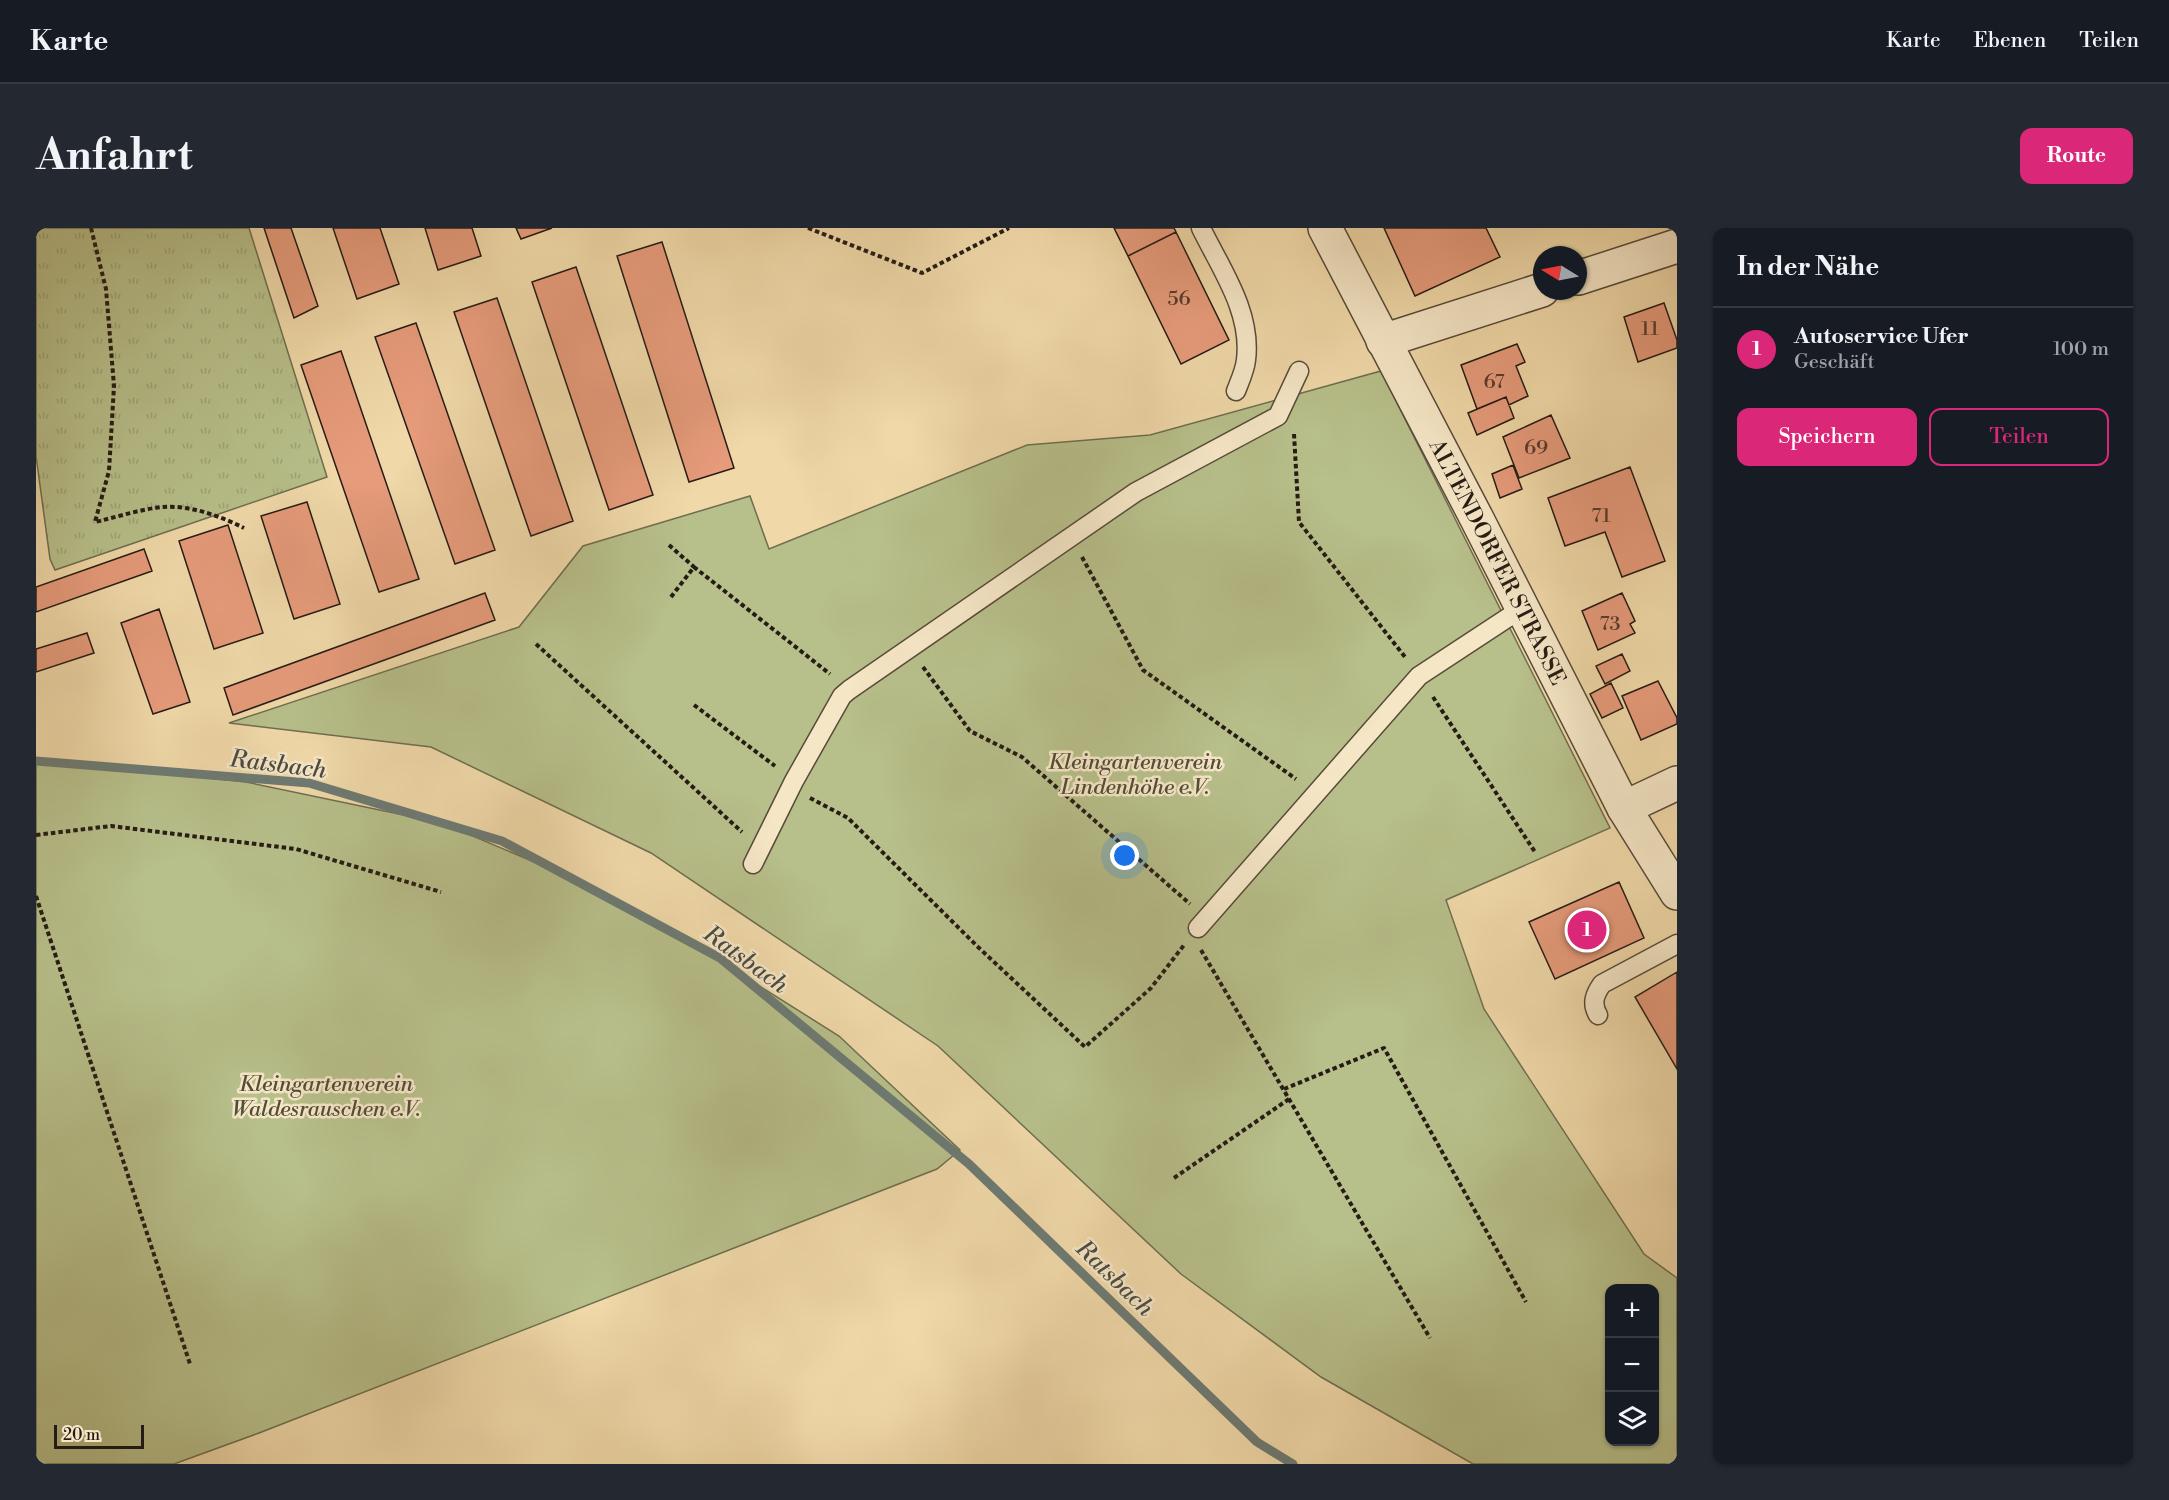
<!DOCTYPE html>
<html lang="de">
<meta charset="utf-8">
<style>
body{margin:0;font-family:"Libre Bodoni",serif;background:#242831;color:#f1f3f6}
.controls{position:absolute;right:18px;bottom:18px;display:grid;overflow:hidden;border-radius:12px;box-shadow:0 2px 4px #0004}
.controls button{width:54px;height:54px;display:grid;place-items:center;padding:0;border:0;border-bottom:2px solid #363941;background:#171b24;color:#f1f3f6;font:30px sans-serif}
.compass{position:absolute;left:1497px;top:18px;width:54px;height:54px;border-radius:50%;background:#171b24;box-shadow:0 2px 4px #0004;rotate:280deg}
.scale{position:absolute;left:18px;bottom:15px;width:90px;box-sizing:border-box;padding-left:6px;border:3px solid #261c15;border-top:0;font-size:16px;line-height:21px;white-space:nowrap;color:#261c15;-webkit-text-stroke:4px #f5e6c6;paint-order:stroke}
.you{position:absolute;left:1089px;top:628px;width:21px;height:21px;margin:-15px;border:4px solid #fff;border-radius:50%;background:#1a73e8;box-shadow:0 0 0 9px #1a73e833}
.badge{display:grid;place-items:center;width:39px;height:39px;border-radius:50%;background:#db2777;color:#fff;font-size:20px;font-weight:700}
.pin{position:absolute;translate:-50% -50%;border:3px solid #fff;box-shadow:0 2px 6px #0006}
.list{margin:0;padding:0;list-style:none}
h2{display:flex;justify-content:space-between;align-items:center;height:78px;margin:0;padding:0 24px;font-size:26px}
h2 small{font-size:20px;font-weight:400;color:#9ea1a6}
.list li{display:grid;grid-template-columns:39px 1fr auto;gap:18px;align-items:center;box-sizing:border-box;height:84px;padding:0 24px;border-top:2px solid #363941}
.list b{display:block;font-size:22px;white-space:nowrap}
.list p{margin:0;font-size:20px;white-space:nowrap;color:#9ea1a6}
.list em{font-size:20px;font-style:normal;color:#9ea1a6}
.actions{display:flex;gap:12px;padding:18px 24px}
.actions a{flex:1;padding:14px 0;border:2px solid #db2777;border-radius:12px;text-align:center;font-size:21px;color:#db2777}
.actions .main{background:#db2777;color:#fff}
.icon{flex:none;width:33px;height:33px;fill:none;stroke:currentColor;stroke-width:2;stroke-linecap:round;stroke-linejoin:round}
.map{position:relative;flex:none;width:1641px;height:1236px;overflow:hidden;border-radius:12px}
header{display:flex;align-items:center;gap:36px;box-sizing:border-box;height:84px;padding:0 30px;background:#171b24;border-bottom:2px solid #363941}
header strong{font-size:28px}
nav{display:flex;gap:33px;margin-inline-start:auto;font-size:21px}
.intro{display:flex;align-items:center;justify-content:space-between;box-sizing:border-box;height:144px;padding:0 36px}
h1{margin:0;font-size:42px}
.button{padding:15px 27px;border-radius:12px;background:#db2777;color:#fff;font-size:21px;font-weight:700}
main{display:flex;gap:36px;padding:0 36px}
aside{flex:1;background:#171b24;border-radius:12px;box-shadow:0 2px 4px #0004}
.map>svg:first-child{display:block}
</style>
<header>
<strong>Karte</strong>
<nav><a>Karte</a><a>Ebenen</a><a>Teilen</a></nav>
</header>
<div class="intro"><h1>Anfahrt</h1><a class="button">Route</a></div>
<main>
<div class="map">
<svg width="1641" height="1236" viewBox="0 0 1641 1236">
<defs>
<pattern id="grass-tufts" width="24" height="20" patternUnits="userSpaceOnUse" patternTransform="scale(1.5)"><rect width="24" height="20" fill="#b7bf8a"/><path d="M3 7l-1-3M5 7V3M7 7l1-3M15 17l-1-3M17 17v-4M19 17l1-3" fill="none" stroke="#9da476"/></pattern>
</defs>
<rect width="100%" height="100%" fill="#f0d8a8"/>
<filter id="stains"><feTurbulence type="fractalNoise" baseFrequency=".00333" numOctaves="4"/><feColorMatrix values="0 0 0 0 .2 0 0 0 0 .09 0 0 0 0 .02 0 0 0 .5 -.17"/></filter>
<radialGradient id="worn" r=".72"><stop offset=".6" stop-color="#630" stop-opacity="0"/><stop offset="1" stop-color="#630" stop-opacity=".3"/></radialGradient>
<!-- grass -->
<path fill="url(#grass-tufts)" stroke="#6e6e50" stroke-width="1.5" d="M 0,0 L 213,0 L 291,249 L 19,342 L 14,331 L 0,228 Z"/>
<!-- garden -->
<path fill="#b7bf8a" stroke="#6e6e50" stroke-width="1.5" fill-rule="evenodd" d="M 1345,143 L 1574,600 L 1410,672 L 1448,781 L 1608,1026 L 1641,1050 L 1641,1236 L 1437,1236 L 1285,1149 L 1145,1046 L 902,818 L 615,625 L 395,519 L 193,495 L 483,399 L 547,318 L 714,268 L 733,321 L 991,217 L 1114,207 ZM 1574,1060 L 1618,1060 L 1618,1214 L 1574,1214 Z
M 13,533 L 210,554 L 406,595 L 536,650 L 655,715 L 803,808 L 924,922 L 901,941 L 223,1205 L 138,1236 L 0,1236 L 0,534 Z"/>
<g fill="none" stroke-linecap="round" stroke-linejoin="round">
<!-- stream -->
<path stroke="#6d7a73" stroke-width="9" d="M 0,533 L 273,555 L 466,613 L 684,730 L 933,936 L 1221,1214 L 1257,1236"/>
</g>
<!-- building -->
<path fill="#e69b7b" stroke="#261c15" stroke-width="1.5" d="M 228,0 L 255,0 L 282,78 L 258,90 Z
M 297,0 L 344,0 L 363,56 L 321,71 Z
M 389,0 L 436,0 L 445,28 L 402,42 Z
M 480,0 L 516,0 L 485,11 Z
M 1078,0 L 1138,0 L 1140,4 L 1092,28 Z
M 1348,0 L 1450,0 L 1464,29 L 1379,68 Z
M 1140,4 L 1193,112 L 1145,136 L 1092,28 Z
M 626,14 L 698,240 L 653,254 L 581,28 Z
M 540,39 L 617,267 L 573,282 L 496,54 Z
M 461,70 L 537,293 L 495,308 L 418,84 Z
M 1628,75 L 1641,112 L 1641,120 L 1602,134 L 1588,89 Z
M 380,95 L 459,322 L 419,336 L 339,109 Z
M 1481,116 L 1489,134 L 1480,138 L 1492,168 L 1473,177 L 1470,169 L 1441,181 L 1425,137 Z
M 305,123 L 383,351 L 343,364 L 265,137 Z
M 1470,169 L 1478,190 L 1441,207 L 1432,185 Z
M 1515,187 L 1534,230 L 1483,250 L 1467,209 Z
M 1477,237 L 1486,261 L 1464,270 L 1456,246 Z
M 1594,239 L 1629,333 L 1586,349 L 1569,304 L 1529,318 L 1512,270 Z
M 271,274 L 304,376 L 258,391 L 225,288 Z
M 192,297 L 227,405 L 178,421 L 143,313 Z
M 108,321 L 116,343 L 0,384 L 0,359 Z
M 449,365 L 459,392 L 197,487 L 188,460 Z
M 1586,365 L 1599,393 L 1594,396 L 1599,405 L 1562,422 L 1546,383 Z
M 123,381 L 154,474 L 117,486 L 85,395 Z
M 51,405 L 58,425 L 0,444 L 0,421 Z
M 1586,426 L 1594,443 L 1569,456 L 1560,438 Z
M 1622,453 L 1641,490 L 1641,496 L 1605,512 L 1586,468 Z
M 1575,455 L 1587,480 L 1566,490 L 1554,466 Z
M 1583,654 L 1608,710 L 1519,751 L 1493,694 Z
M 1641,744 L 1641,841 L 1599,769 Z"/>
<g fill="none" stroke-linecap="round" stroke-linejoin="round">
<!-- service casing -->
<g stroke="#584b3a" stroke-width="21">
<path id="service" d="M 1165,0 C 1185,41 1216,84 1210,132 C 1209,142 1204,153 1200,163
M 717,636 L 758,553 L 806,468 L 813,462 L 1100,264 L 1242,188 L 1263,143
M 1162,700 L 1383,448 L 1485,381
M 1562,787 C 1555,775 1559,766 1566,756 L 1641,716"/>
</g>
<!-- minor casing -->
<g stroke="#584b3a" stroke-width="36">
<g id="minor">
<path id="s1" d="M 1289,0 L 1441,291 L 1588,580 L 1641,665"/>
<path d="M 1542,50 L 1641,18"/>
<path d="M 1347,113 L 1506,62"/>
<path d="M 1588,580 L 1641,555"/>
</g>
</g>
<!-- path -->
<path stroke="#261c15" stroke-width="4" stroke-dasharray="4.5 3" stroke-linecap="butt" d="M 55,0 L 70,61 L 78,158 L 73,243 L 59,294 C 81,289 105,281 127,279 C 154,277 184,288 208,300
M 772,0 L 886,45 L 973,0
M 1258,206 L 1263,294 L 1369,429
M 633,317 L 658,339
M 1046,329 L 1107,442 L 1260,551
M 635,369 L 658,339 L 794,446
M 500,416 L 706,604
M 887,439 L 934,503 L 986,529 L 1154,676
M 1397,469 L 1499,624
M 658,477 L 739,538
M 774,570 L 812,590 L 942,719 L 1049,819 L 1115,760 L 1148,717
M 0,607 L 75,598 L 260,621 L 405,664
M 0,668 L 154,1136
M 1165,722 L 1394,1110
M 1248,861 L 1348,820 L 1490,1074
M 1138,950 L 1253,871"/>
<!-- service -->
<use href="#service" stroke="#f5e6c6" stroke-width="18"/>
<!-- minor -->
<use href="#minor" stroke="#f5e6c6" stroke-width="33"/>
</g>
<g text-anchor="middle" stroke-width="5" stroke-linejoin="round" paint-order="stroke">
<!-- number labels -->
<g font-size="20" fill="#563c2e">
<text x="1143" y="77">56</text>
<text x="1614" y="107">11</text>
<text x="1458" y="160">67</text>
<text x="1500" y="226">69</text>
<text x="1565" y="294">71</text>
<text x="1574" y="402">73</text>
</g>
<!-- street labels -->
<g font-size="22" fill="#261c15" stroke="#f5e6c6">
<text dy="8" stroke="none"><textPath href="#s1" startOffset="376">ALTENDORFER STRASSE</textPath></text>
</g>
<!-- park labels -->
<g font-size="22" font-style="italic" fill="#524d38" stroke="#f5e6c6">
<text x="1099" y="541">Kleingartenverein<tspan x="1099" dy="25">Lindenhöhe e.V.</tspan></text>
<text x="290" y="863">Kleingartenverein<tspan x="290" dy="25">Waldesrauschen e.V.</tspan></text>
</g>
<!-- water labels -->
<g font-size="24" font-style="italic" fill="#4a4b44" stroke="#f5e6c6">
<text transform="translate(242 536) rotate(7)" y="8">Ratsbach</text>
<text transform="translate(710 731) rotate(36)" y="8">Ratsbach</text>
<text transform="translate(1079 1050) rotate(44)" y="8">Ratsbach</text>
</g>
</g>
<rect width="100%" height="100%" filter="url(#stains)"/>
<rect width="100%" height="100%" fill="url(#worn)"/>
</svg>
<div class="controls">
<button>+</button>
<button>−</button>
<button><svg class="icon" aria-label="layers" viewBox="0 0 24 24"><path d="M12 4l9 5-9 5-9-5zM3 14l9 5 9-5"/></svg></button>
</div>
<svg class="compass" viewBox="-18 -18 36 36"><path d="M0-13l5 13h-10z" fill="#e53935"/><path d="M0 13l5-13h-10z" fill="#9ea1a6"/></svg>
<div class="scale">20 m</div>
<div class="you"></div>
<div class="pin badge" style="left:1551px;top:702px">1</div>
</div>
<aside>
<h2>In der Nähe<small></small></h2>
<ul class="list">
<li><span class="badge">1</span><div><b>Autoservice Ufer</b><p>Geschäft</p></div><em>100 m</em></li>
</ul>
<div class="actions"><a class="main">Speichern</a><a>Teilen</a></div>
</aside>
</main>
